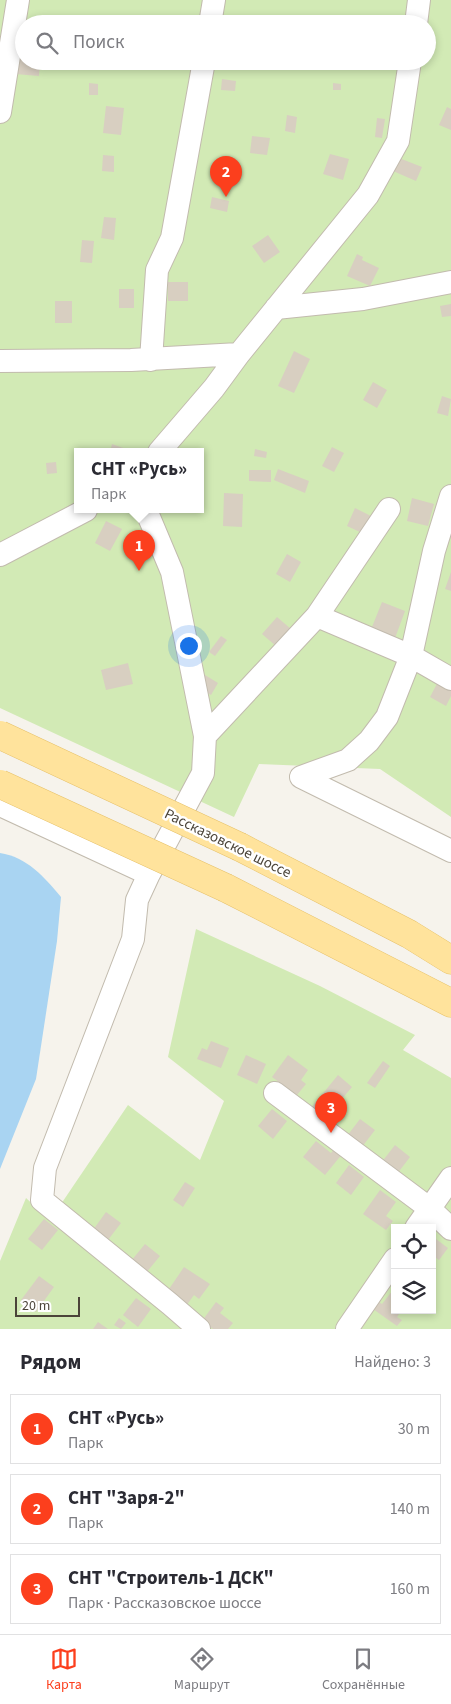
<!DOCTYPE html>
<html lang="ru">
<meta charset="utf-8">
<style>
body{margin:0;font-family:"Source Sans 3",sans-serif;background:#f7f7f7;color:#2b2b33}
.controls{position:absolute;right:15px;bottom:15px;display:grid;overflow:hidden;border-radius:0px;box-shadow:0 2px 8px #0003}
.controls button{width:45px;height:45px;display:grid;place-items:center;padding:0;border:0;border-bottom:1px solid #e1e1e2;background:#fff;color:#2b2b33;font:25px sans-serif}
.scale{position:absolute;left:15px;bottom:12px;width:65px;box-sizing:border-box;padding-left:5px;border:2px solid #4b4439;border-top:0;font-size:14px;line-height:18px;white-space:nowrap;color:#4b4439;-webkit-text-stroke:4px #fff;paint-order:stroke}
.you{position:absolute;left:188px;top:645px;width:18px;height:18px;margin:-12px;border:4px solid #fff;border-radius:50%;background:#1a73e8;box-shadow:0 0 0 8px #1a73e833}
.badge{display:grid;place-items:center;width:32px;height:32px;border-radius:50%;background:#fc3f1d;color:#fff;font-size:16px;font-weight:700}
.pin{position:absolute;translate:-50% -41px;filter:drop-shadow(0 1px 2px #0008)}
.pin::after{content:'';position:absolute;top:26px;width:18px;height:15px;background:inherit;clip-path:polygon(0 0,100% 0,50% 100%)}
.popup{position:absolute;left:74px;top:448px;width:130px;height:65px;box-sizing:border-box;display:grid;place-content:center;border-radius:0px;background:#fff;filter:drop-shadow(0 1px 4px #0005);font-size:16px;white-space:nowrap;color:#7c7c81}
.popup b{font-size:19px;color:#2b2b33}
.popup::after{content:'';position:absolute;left:50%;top:100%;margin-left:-10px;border:10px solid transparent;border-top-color:#fff}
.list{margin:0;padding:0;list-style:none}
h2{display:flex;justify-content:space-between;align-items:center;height:65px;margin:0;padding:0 20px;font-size:21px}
h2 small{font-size:16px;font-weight:400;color:#7c7c81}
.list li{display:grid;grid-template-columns:32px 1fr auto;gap:15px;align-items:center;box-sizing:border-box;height:70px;margin:0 10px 10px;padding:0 10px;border:1px solid #e1e1e2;border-radius:0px}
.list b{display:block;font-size:19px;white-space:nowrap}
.list p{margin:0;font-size:16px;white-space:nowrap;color:#7c7c81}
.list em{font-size:16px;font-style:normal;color:#7c7c81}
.icon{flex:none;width:28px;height:28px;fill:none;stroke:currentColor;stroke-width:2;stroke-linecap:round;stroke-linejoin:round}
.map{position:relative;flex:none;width:451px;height:1329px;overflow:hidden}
.search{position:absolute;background:#fff;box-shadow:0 2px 8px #0003;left:15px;right:15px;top:15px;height:55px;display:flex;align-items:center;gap:12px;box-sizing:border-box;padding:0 18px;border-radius:28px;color:#7c7c81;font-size:19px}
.sheet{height:305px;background:#fff}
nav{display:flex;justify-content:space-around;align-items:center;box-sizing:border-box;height:70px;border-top:1px solid #e1e1e2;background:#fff;font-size:14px;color:#7c7c81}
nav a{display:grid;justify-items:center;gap:2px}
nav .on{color:#fc3f1d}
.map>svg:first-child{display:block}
</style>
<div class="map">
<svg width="451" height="1329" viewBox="0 0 451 1329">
<rect width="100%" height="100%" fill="#f6f3ec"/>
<!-- green -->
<path fill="#d2eab5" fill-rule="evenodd" d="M 0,0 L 451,0 L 451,817 L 380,769 L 259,764 L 234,817 L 0,708 ZM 24,24 L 427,24 L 427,61 L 24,61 ZM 78,452 L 200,452 L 200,510 L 78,510 Z
M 196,929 L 320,986 L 415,1035 L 403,1050 L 451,1078 L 451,1329 L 0,1329 L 0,1261 L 26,1198 L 52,1222 L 59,1207 L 128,1105 L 200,1160 L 224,1101 L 168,1057 ZM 395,1228 L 432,1228 L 432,1310 L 395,1310 Z"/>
<!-- water -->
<path fill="#a9d4f2" d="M 0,853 C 27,857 44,877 61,897 L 57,941 L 36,1079 L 0,1169 Z"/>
<!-- building -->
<path fill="#d8cfc1" d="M 17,53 L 24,53 L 24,61 L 40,61 L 39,76 L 15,74 Z
M 222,79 L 236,81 L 235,91 L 221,90 Z
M 89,83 L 98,84 L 98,95 L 89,95 Z
M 333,83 L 341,84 L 341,90 L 333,90 Z
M 106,106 L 124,108 L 121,135 L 103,133 Z
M 447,107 L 451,109 L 451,130 L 439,125 Z
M 287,115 L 297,117 L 295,133 L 285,131 Z
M 377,118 L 385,119 L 382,138 L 375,137 Z
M 252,136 L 270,138 L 267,155 L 250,153 Z
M 330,154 L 349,159 L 343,180 L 323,174 Z
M 103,155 L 114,156 L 114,172 L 102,171 Z
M 399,158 L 422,167 L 416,181 L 393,171 Z
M 212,197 L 229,201 L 227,212 L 210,208 Z
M 104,217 L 116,218 L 114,240 L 101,238 Z
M 268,235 L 280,252 L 264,263 L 252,246 Z
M 82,240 L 94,241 L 92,263 L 80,262 Z
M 357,254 L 363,257 L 362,260 L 379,268 L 370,286 L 347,276 Z
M 168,282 L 188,282 L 188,301 L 168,301 Z
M 119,289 L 134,289 L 134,308 L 119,308 Z
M 55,301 L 72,301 L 72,323 L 55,323 Z
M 451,304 L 451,316 L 442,317 L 440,306 Z
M 294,351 L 310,359 L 294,393 L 278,386 Z
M 373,382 L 387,390 L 377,408 L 363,400 Z
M 442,396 L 451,399 L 448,416 L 437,413 Z
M 112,444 L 129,450 L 128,452 L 110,452 Z
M 332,447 L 344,453 L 334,472 L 322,466 Z
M 255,449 L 267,452 L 266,458 L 254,456 Z
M 56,462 L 57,473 L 47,474 L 46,463 Z
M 278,469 L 309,481 L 305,493 L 274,480 Z
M 249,470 L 271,470 L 271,482 L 249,481 Z
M 224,493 L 243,494 L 242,527 L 223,526 Z
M 412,498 L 434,504 L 428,526 L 407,521 Z
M 355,508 L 371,516 L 362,533 L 347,526 Z
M 106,521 L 122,529 L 110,551 L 95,543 Z
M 287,554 L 301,562 L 290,582 L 276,574 Z
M 451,572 L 451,591 L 445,589 Z
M 382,602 L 405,611 L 394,641 L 370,632 Z
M 277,617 L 291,629 L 276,646 L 262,634 Z
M 221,636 L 227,640 L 215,656 L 209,652 Z
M 128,663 L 133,684 L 106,690 L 101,670 Z
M 205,675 L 218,683 L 211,695 L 197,686 Z
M 440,678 L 451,684 L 451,696 L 446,706 L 430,697 Z
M 211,1041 L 229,1048 L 221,1068 L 197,1059 L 202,1048 L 207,1050 Z
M 246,1055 L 266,1064 L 257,1084 L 237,1075 Z
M 288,1055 L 308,1070 L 301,1080 L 306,1084 L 297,1095 L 272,1077 Z
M 383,1061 L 390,1066 L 375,1088 L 367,1083 Z
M 338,1075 L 352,1087 L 341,1100 L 343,1102 L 327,1121 L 311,1108 Z
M 272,1109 L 287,1121 L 273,1139 L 258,1126 Z
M 360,1119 L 375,1130 L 362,1147 L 347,1136 Z
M 316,1141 L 331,1153 L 336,1147 L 343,1153 L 325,1175 L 303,1157 Z
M 395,1145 L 410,1157 L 397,1174 L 381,1163 Z
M 349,1165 L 364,1177 L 351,1195 L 336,1183 Z
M 185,1182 L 195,1188 L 183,1207 L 173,1200 Z
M 380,1190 L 396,1202 L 386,1216 L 393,1221 L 386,1230 L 363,1214 Z
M 106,1212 L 121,1223 L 108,1240 L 93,1230 Z
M 44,1219 L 58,1230 L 42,1250 L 28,1239 Z
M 432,1236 L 448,1248 L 439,1260 L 432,1255 Z
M 145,1244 L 160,1256 L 146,1273 L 131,1261 Z
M 184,1267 L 210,1284 L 199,1299 L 194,1295 L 186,1306 L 167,1292 Z
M 39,1276 L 54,1287 L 36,1312 L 21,1300 Z
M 393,1290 L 395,1291 L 395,1310 L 402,1310 L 397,1317 L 402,1320 L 397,1326 L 373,1309 L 379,1302 L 382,1304 Z
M 136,1298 L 151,1309 L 138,1327 L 123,1315 Z
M 216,1302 L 224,1308 L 220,1313 L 233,1323 L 228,1329 L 213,1329 L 202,1321 Z
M 119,1318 L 126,1323 L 121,1329 L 114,1325 Z
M 98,1322 L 108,1329 L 93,1329 Z"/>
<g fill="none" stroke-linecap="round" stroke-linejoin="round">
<!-- minor casing -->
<g stroke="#c2bbae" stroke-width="24">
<path id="minor" d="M 210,24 L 214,0
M 416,24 L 419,0
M 0,112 L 18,0
M 276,308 L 363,299 L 451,282
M 151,360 L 157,270 L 172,238 L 204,61
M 0,361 L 131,360 L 239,354
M 159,452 L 214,388 L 239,354 L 368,195 L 398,141 L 410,61
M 451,496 L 434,551 L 411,656 L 387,717 L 369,741 L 348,760 L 301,777 L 451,851
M 146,510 L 172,572 L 205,736 L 203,773 L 149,874 L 137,900 L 133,939 L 45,1168 L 42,1200 L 170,1304 L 199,1329
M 0,555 L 86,510
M 317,616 L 389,509
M 205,736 L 317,616 L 411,656 L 451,679
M 0,805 L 149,874
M 275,1093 L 429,1208 L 451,1229
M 416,1228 L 451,1178
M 347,1329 L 395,1259"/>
</g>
<!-- major casing -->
<g stroke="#e6c16a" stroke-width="29">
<path id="major" d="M 240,847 L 409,934 L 451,960
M 226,888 L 451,1003"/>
</g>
<!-- minor -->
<use href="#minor" stroke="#fff" stroke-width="22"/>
<!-- major -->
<use href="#major" stroke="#ffe39c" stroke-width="28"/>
<!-- major-bridge casing -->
<g stroke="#e6c16a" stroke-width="29" stroke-linecap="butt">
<path id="major-bridge" d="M 0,735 L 240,847
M 0,784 L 226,888"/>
</g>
<!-- major-bridge -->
<use href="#major-bridge" stroke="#ffe39c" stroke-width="28"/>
</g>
<g text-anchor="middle" stroke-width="5" stroke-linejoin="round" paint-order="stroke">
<!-- street labels -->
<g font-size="15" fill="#4b4439" stroke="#fff">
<text transform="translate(228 843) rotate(26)" y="5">Рассказовское шоссе</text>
</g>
</g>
</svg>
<div class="controls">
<button><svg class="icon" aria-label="locate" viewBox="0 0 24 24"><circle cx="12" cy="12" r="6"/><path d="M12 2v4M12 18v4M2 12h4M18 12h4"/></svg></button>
<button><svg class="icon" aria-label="layers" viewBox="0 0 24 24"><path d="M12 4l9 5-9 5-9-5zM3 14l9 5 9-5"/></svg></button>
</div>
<div class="scale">20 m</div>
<div class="you"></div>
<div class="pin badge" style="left:139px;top:571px">1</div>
<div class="popup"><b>СНТ «Русь»</b>Парк</div>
<div class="pin badge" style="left:226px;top:197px">2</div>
<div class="pin badge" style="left:331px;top:1133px">3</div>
<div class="search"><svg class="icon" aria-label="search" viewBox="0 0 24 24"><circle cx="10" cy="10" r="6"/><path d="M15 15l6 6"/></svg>Поиск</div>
</div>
<section class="sheet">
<h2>Рядом<small>Найдено: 3</small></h2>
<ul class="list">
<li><span class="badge">1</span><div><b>СНТ «Русь»</b><p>Парк</p></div><em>30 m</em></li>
<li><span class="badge">2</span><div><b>СНТ &quot;Заря-2&quot;</b><p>Парк</p></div><em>140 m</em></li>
<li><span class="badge">3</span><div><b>СНТ &quot;Строитель-1 ДСК&quot;</b><p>Парк · Рассказовское шоссе</p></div><em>160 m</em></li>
</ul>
</section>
<nav>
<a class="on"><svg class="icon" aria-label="map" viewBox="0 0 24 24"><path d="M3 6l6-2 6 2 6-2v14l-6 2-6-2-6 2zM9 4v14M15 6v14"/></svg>Карта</a>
<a><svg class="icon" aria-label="directions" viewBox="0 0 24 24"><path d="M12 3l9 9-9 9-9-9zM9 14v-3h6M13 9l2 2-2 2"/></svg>Маршрут</a>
<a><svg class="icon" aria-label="saved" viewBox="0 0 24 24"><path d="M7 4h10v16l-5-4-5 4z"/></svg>Сохранённые</a>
</nav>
